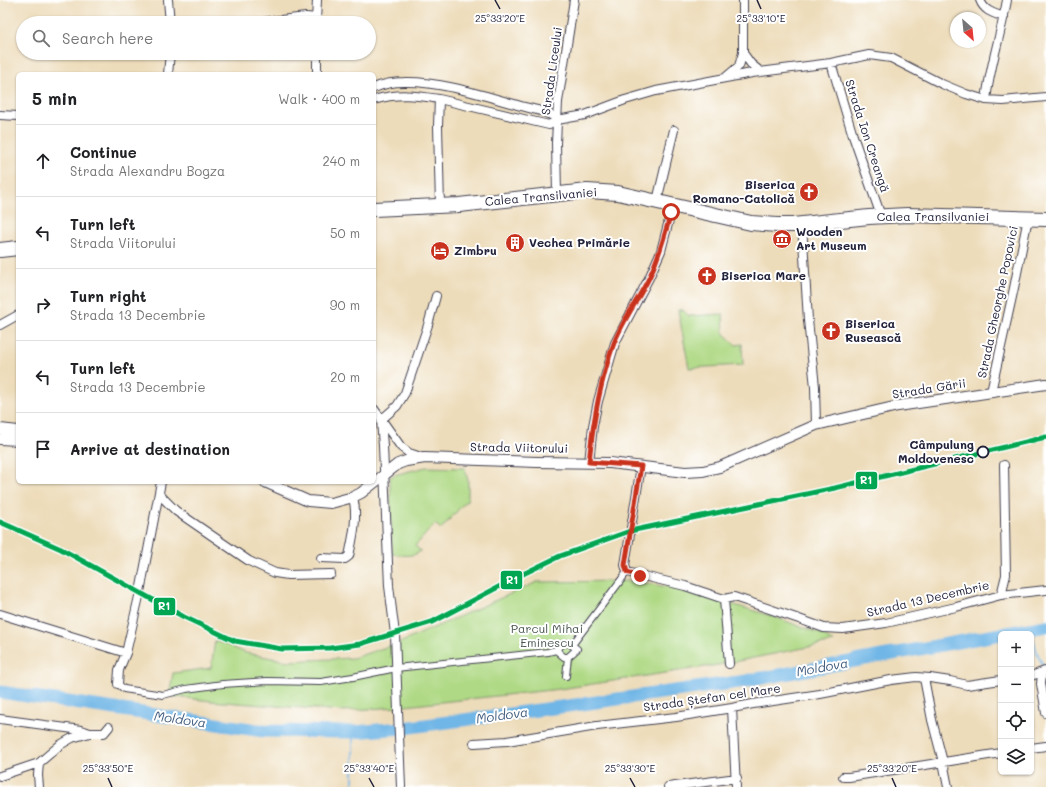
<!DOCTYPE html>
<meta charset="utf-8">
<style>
body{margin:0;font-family:Mali,sans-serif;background:#f6f6f6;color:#202124}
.controls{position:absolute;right:12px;bottom:12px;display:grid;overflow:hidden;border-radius:6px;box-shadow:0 1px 3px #0004}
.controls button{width:36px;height:36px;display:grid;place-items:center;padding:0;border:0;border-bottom:1px solid #e0e0e0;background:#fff;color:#202124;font:20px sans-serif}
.compass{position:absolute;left:950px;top:12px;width:36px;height:36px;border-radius:50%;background:#fff;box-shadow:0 1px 3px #0004;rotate:153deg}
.stop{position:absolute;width:12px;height:12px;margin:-9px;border:3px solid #c8321e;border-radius:50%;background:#fff}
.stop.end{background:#c8321e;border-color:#fff;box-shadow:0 1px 4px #0008}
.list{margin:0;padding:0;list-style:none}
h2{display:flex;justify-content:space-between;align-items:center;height:52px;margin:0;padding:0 16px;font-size:17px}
h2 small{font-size:13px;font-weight:400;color:#757577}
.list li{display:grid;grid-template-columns:26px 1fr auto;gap:12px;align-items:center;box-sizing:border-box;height:72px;padding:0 16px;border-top:1px solid #e0e0e0}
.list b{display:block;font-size:15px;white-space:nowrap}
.list p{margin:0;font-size:13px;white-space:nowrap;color:#757577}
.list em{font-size:13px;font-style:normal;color:#757577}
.icon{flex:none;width:22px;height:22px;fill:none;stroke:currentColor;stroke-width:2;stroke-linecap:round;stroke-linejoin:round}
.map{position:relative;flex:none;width:1046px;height:787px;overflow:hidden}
.search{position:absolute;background:#fff;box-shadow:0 1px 3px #0004;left:16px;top:16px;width:360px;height:44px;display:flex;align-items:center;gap:10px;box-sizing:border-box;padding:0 14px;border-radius:22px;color:#757577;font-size:15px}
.panel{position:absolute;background:#fff;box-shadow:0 1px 3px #0004;left:16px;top:72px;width:360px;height:412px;border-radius:6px}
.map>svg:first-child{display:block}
</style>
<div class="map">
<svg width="1046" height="787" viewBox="0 0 1046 787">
<rect width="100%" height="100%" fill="#fff"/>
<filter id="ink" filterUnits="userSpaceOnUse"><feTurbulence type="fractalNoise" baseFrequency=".025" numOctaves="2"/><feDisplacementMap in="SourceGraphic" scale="8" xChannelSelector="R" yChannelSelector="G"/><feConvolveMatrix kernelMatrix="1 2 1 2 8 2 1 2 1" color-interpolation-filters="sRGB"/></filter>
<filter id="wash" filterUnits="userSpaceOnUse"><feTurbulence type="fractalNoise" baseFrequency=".012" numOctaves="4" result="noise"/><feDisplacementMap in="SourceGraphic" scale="16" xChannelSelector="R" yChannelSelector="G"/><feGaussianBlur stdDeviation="0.9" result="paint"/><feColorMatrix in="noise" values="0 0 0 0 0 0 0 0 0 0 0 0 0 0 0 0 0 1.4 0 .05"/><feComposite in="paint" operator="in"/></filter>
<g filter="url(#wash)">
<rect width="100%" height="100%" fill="#eddcba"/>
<!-- green -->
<path fill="#afd984" stroke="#687e60" d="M 678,310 L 683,310 L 689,316 L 723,314 L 724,334 L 736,345 L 742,344 L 743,365 L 689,368 Z
M 426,467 L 465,468 L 468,481 L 468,499 L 441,529 L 435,524 L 415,546 L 421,551 C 412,558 403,555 392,554 L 390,477 L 394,475 Z
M 631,581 L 681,589 L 775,617 L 821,634 L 834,642 L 718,665 L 560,689 L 396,707 L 342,711 L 211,701 L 169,696 L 173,673 L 211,668 L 215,640 L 246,653 L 288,661 L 353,658 L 404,641 L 537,582 Z"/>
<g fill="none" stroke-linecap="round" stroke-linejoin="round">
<!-- stream -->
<path stroke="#6fb6e6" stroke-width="2" d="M 1030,629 L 1038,655 L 1045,670
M 353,732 L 353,787"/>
<!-- river -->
<path stroke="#6fb6e6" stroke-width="13" d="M 1002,634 L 1046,626
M 0,692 L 264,731 L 353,732 L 403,728 L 568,706 L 746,681 L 1001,634"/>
</g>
</g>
<g filter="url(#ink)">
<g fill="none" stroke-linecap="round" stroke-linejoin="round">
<!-- pedestrian casing -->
<g stroke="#403e4e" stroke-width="8">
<path id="pedestrian" d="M 572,645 L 627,572
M 566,676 L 568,657
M 118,684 L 124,689 L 163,695 L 186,689 L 223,684 L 267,681 L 321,682 L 353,677 L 396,668 L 548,652 L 556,650 C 560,646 562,643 569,643 L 577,649 L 568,657 L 564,657 L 556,650"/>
</g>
<!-- minor casing -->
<g stroke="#403e4e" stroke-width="10">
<path id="minor" d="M 168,0 L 170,23
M 980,0 C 984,11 993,13 1004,17
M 316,22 L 317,0
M 255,23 L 306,17 L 317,18
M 317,53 L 317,74
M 743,53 L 751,64 L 761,72
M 831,63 L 853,136 L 881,216
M 168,74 L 170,53
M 726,77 L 739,66 L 743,53 L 743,0
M 374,88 C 383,84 394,82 404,82 C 441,81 485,96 521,106 C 532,109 549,111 557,120
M 439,99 L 438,126 L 440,206
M 374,100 C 397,93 415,95 439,99 L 549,125 L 557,120 L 585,115 L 625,100 L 656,91 L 752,73 L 831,63 L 869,55 L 891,58 L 942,84 L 966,94 L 986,100 L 1003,101 L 1046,97
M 986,100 C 990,66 1001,34 1007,0
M 0,115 L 18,116
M 557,194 L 556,143 L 558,102 L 574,0
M 657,201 L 674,130
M 802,224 L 808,320 L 815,387 L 816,425
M 0,325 L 18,315
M 991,392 L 1014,288 L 1028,218
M 374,409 L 401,447 L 409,453 L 424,458
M 381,420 L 383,446 L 389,586 L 395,634 L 401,787
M 381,420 L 397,406 L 405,393 L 428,325 L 436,296
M 589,462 L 593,426 L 598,401 L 615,343 L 649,278 L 661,251 L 673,205
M 641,466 L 625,565 L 627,572 L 685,586 L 724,599 L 729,664
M 159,494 L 176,511 L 249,561 L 275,573 L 288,575 L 331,574
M 321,558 L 345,559 L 349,556 C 353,537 358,516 353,497
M 1001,595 L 1006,575 L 1004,465
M 724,599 L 734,597 L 799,619 L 824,628 L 843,629 L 886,623 L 956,607 L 1001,595 L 1046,590
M 0,614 L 126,653
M 1042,673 L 1041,684 L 1046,713
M 1031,676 L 1045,671
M 924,678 L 932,720 L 943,762 L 948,787
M 118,684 L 119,670 L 126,653 L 140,592 L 161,482
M 732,708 L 736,787
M 0,719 L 81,730 L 90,733
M 474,743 L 507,741 L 597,726 L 676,717 L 732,708 L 753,704 L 820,694 L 891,680 L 916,677 L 930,678 L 950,681 L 967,685 L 1001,680
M 1031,748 L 1046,746
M 0,776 L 39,763 L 60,745 L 72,738 L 90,733 L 104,733 L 109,727
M 843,777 L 849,777 L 1001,753
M 39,787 L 38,775 L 39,763
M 668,787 L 737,778"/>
</g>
<!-- tertiary casing -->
<g stroke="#403e4e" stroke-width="12">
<path id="tertiary" d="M 0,429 L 18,431
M 0,439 L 18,440
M 265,482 L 308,501 L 331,503 L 353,497 L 361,493 L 398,464 L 406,461 L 425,458 L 537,462 L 610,463 L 685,472 L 703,471 L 720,467 L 816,425 L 898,406 L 1046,384"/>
</g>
<!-- trunk casing -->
<g stroke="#403e4e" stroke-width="16">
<path id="trunk" d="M 374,209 L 459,205 L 587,191 L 618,193 L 751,223 L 777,225 L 793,225 L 869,217 L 907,215 L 1046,219
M 0,250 L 18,248"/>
</g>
<!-- pedestrian -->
<use href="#pedestrian" stroke="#fff" stroke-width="6"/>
<!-- minor -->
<use href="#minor" stroke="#fff" stroke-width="8"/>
<!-- tertiary -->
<use href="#tertiary" stroke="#fff" stroke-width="10"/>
<!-- trunk -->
<use href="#trunk" stroke="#fff" stroke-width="14"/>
<!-- rail-1 casing -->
<g stroke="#fff" stroke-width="8">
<path id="rail-1" d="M 0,522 L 61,549 L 184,617 L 235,641 L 282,649 L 330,648 L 360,644 L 432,622 L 523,574 L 560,556 L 630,531 L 835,488 L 1046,437"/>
</g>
<!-- rail-1 -->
<use href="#rail-1" stroke="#00a651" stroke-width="5"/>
</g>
</g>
<g fill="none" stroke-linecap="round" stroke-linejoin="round" filter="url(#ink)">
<!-- route -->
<path stroke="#c8321e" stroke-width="5" d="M 640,576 L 627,572 L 625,565 L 641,466 L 589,462 C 593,422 600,381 614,343 C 623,320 638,300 649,278 C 659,257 665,235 671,212"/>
</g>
<!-- ticks -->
<path fill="none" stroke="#22223b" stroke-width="1.5" d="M 495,0 L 500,9M 757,0 L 761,9M 108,778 L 112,787M 369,778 L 374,787M 630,778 L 635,787M 892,778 L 896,787"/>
<!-- icons -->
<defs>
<g id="church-disc" transform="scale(1)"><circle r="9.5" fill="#c8321e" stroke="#fff"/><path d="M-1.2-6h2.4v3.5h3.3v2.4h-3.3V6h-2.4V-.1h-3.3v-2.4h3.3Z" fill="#fff"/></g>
<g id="museum-disc" transform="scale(1)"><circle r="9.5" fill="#c8321e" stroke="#fff"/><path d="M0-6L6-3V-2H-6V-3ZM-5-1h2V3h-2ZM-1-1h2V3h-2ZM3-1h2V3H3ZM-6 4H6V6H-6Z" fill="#fff"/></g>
<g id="building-disc" transform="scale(1)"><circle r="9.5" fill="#c8321e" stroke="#fff"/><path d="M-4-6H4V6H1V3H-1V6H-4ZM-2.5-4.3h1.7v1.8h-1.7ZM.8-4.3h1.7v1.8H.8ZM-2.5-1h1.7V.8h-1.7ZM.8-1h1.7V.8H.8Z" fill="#fff"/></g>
<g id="hotel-disc" transform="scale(1)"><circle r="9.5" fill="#c8321e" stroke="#fff"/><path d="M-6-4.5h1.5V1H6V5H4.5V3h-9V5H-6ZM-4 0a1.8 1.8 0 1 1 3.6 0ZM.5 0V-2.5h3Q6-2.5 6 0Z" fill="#fff"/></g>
</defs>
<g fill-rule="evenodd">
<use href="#church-disc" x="809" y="192"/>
<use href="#museum-disc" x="782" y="239"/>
<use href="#building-disc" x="515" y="243"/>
<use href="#hotel-disc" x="440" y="251"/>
<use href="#church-disc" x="707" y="276"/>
<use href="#church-disc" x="831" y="331"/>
</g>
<!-- markers -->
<circle fill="#fff" stroke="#22223b" stroke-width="2" cx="983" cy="452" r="5.5"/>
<g text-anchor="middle" stroke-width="4" stroke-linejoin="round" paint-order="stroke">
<!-- street labels -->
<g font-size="12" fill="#22223b" stroke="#fff">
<text transform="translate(552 71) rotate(-82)" y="4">Strada Liceului</text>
<text transform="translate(867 136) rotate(72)" y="4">Strada Ion Creangă</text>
<text transform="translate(541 197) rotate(-5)" y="4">Calea Transilvaniei</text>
<text x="933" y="221">Calea Transilvaniei</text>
<text transform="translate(998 302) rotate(-78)" y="4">Strada Gheorghe Popovici</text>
<text transform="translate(929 389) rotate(-9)" y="4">Strada Gării</text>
<text transform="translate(519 448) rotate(1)" y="4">Strada Viitorului</text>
<text transform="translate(928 599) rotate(-13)" y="4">Strada 13 Decembrie</text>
<text transform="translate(712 698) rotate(-8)" y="4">Strada Ștefan cel Mare</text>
</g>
<!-- poi labels -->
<g font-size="12" font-weight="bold" fill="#22223b" stroke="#fff" text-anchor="start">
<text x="795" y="189" text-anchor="end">Biserica<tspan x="795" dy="14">Romano-Catolică</tspan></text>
<text x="796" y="236">Wooden<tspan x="796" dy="14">Art Museum</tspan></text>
<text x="529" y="247">Vechea Primărie</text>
<text x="454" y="255">Zimbru</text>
<text x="721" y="280">Biserica Mare</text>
<text x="845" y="328">Biserica<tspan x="845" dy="14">Rusească</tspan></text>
</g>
<!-- stop labels -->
<g font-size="12" font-weight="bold" fill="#22223b" stroke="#fff" text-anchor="end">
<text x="974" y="449">Câmpulung<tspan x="974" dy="14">Moldovenesc</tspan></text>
</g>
<!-- park labels -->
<g font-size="12" fill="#4c5951" stroke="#fff">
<text x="547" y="633">Parcul Mihai<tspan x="547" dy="14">Eminescu</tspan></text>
</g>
<!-- water labels -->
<g font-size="13" font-style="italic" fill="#415d7f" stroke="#fff">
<text transform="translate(822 667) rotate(-10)" y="5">Moldova</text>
<text transform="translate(502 715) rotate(-8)" y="5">Moldova</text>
<text transform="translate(180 719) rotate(8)" y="5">Moldova</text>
</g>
</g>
<g font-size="10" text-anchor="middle" fill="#22223b" stroke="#fff" stroke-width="4" stroke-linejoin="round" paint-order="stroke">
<text x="500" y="22">25°33'20"E</text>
<text x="761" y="22">25°33'10"E</text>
<text x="108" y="772">25°33'50"E</text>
<text x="369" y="772">25°33'40"E</text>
<text x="630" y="772">25°33'30"E</text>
<text x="892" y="772">25°33'20"E</text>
</g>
<g stroke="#fff" stroke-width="1.5">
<rect x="855" y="471" width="23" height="19" rx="4" fill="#00a651"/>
<rect x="500" y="570" width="23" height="20" rx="4" fill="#00a651"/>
<rect x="153" y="597" width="23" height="19" rx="4" fill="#00a651"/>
</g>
<g font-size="11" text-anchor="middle" font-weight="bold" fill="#fff">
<text x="866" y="484">R1</text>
<text x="512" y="584">R1</text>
<text x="164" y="610">R1</text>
</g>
</svg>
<div class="controls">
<button>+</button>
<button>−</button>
<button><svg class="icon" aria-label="locate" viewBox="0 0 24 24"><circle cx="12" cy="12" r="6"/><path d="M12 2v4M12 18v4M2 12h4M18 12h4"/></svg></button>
<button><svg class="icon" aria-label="layers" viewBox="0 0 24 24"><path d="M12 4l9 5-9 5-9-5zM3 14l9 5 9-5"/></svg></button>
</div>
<svg class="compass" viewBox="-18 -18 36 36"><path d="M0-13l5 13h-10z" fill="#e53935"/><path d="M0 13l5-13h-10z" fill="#757577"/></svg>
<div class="stop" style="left:671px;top:212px"></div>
<div class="stop end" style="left:640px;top:576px"></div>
<div class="search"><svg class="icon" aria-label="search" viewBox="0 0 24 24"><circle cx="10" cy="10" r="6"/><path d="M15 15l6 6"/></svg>Search here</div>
<section class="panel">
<h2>5 min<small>Walk · 400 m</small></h2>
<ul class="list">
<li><svg class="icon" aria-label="ahead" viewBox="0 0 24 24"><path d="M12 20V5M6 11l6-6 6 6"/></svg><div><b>Continue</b><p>Strada Alexandru Bogza</p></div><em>240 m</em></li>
<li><svg class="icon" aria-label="left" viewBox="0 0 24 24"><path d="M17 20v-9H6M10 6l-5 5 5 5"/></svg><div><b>Turn left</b><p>Strada Viitorului</p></div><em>50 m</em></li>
<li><svg class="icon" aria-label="right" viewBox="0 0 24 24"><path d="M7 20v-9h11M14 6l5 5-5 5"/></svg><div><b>Turn right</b><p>Strada 13 Decembrie</p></div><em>90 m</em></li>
<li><svg class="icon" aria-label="left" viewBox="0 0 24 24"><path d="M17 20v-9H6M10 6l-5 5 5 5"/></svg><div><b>Turn left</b><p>Strada 13 Decembrie</p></div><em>20 m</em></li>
<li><svg class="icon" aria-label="arrive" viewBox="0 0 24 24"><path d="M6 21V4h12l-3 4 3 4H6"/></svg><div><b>Arrive at destination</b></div></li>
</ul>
</section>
</div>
